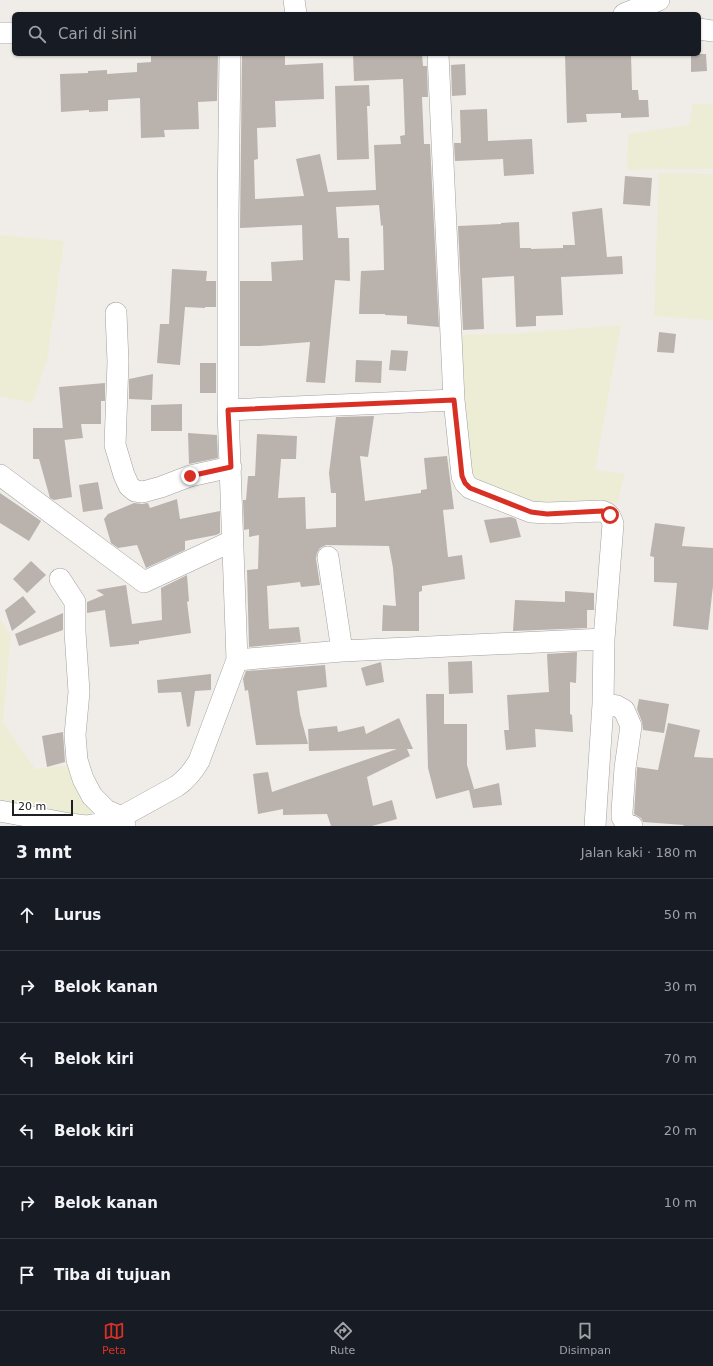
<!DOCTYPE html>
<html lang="id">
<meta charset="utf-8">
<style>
body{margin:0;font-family:"DejaVu Sans",sans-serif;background:#20242c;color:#f1f3f6}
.scale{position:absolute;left:12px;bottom:10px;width:61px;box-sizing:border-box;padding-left:4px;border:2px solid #202020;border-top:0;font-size:11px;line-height:14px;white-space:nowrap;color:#202020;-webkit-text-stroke:3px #fff;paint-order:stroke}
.stop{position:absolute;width:12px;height:12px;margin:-9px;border:3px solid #d93025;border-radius:50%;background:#fff}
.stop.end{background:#d93025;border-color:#fff;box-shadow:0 1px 4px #0008}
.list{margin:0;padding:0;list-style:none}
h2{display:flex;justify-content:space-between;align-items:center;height:52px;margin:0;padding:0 16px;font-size:17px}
h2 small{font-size:13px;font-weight:400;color:#9ea1a6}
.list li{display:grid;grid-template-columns:26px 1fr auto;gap:12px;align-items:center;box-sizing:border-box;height:72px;padding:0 16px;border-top:1px solid #363941}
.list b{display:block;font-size:15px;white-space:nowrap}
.list em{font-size:13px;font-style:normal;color:#9ea1a6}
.icon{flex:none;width:22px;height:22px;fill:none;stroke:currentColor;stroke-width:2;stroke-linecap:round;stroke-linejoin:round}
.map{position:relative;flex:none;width:713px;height:826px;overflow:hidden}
.search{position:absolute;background:#171b24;box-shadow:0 1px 3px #0004;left:12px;right:12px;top:12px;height:44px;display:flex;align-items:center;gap:10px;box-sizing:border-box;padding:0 14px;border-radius:6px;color:#9ea1a6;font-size:15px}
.sheet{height:484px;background:#171b24}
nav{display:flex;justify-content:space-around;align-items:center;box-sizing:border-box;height:56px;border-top:1px solid #363941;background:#171b24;font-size:11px;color:#9ea1a6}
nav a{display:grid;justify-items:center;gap:2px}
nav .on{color:#d93025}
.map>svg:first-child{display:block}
</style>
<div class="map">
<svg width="713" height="826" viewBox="0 0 713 826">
<rect width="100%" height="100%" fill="#f0ede8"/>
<!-- farmland -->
<path fill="#ededd5" d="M 692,104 L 713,104 L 713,169 L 660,169 L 627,170 L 628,134 L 690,125 Z
M 659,173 L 713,174 L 713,320 L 654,316 Z
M 0,235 L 64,241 L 47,361 L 32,403 L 0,396 Z
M 621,325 L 595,470 L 625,474 L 617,503 L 530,504 L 472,482 L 459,335 L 523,333 Z
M 0,619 L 11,635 L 3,722 L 35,769 L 64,766 L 76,768 L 103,814 L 97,819 L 0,806 Z"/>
<!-- building -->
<path fill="#bab2ad" d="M 151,54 L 218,54 L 217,101 L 198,102 L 199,129 L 164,130 L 165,137 L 141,138 L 140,98 L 108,100 L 108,111 L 89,112 L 89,110 L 61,112 L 60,74 L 88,73 L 88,71 L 107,70 L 107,74 L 137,72 L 137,63 L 151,62 Z
M 242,54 L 285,54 L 285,65 L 323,63 L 324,99 L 275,101 L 276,127 L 257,128 L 258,159 L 254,160 L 255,199 L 304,196 L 296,159 L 320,154 L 328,192 L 376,190 L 374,145 L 401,144 L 400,136 L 405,135 L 403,79 L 354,81 L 353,54 L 422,54 L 423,66 L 427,66 L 428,97 L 422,97 L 424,144 L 430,144 L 439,327 L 407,324 L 407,316 L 385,315 L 385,314 L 359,314 L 361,271 L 384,270 L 383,225 L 381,226 L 379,205 L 336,207 L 338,238 L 349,238 L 350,281 L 335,280 L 325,383 L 306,382 L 310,342 L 260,346 L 240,346 L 240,281 L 272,281 L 271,262 L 303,260 L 302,225 L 240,228 Z
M 565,54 L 631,54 L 632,90 L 638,90 L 639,100 L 648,100 L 649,117 L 621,118 L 621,113 L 586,114 L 587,122 L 567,123 Z
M 691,54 L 706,54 L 707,71 L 691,72 Z
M 465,64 L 466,95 L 452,96 L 451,65 Z
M 369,85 L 370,106 L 367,106 L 369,159 L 337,160 L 335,86 Z
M 487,109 L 488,141 L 532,139 L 534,174 L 504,176 L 503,159 L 455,161 L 454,143 L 461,143 L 460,110 Z
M 625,176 L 652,178 L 650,206 L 623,204 Z
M 602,208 L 607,257 L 622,256 L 623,274 L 561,277 L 563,315 L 536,316 L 536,326 L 516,327 L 514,276 L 482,278 L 484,329 L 463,330 L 458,226 L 501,224 L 501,223 L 519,222 L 520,248 L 531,248 L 531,249 L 563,248 L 563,245 L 575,245 L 572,212 Z
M 172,269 L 207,271 L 206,281 L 216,281 L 216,307 L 205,307 L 205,308 L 185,307 L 180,365 L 157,363 L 160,324 L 169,324 Z
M 659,332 L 676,334 L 674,353 L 657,352 Z
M 391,350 L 408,351 L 406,371 L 389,370 Z
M 356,360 L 382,361 L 381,383 L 355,382 Z
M 200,363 L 216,363 L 216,393 L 200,393 Z
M 153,374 L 152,400 L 129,399 L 129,379 Z
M 105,383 L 105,401 L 101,401 L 101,424 L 81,424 L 83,438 L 64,440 L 59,387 Z
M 182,404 L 182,431 L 151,431 L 151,405 Z
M 374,416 L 368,457 L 360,456 L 365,501 L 421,493 L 421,490 L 427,489 L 424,458 L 447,456 L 454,509 L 443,510 L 448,557 L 462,555 L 465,579 L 422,586 L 422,591 L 419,592 L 419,631 L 382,631 L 383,605 L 396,606 L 393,568 L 389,546 L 326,545 L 320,548 L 317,553 L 316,559 L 320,585 L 301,587 L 300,582 L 267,586 L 269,629 L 299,627 L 301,642 L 249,647 L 247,570 L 258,569 L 259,535 L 249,537 L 249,529 L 244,530 L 243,500 L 246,500 L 248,476 L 255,476 L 257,434 L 297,436 L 296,459 L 281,459 L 278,498 L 305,497 L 306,529 L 336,527 L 336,493 L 331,493 L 329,473 L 336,417 Z
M 33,428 L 63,428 L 72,497 L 54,500 L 50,498 L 39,459 L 33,459 Z
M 188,433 L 217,435 L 218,458 L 189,464 Z
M 98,482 L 103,509 L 83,512 L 79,485 Z
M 0,493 L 41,521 L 29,541 L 0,523 Z
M 177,499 L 180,519 L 220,511 L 220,533 L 216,535 L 185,541 L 185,550 L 146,568 L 137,545 L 118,548 L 111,543 L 104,519 L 108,514 L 134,503 L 142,504 L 148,503 L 150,508 Z
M 511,517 L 516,519 L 521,537 L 490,543 L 484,520 Z
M 655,523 L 685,527 L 682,546 L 713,548 L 713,586 L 708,630 L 673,626 L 677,583 L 654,582 L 654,557 L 650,556 Z
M 31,561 L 46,575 L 27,593 L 13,579 Z
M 187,575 L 189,601 L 187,602 L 191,633 L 139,641 L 139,644 L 110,647 L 105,610 L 87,613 L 87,602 L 104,595 L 96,590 L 126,585 L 132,624 L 162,620 L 161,588 Z
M 565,591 L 594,593 L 594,610 L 587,610 L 587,628 L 513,631 L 515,600 L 565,602 Z
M 23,596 L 36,612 L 12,631 L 5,610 Z
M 63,613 L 63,630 L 19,646 L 15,634 Z
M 577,652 L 576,683 L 570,682 L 570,714 L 572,715 L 573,732 L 535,729 L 536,747 L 506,750 L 504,730 L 509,730 L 507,695 L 549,692 L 547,654 Z
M 472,661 L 473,693 L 449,694 L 448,662 Z
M 381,662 L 384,682 L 366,686 L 361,668 Z
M 325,665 L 327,687 L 297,691 L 300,714 L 308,744 L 256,745 L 248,690 L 245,691 L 243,679 L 246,671 Z
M 211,674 L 211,690 L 195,691 L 190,726 L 187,727 L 181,692 L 158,693 L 157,680 Z
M 426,694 L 444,694 L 444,724 L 467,724 L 467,765 L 474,789 L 471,790 L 499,783 L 502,805 L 473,808 L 469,790 L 436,799 L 428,768 Z
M 639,699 L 669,704 L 664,733 L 643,730 L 642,722 L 637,709 Z
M 399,718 L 413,749 L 407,749 L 410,756 L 367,777 L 373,806 L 392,800 L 397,819 L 372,826 L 331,826 L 327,814 L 283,815 L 283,809 L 258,814 L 253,774 L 268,772 L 272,792 L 397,749 L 309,751 L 308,729 L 337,726 L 338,732 L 364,726 L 366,734 Z
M 668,723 L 700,730 L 694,757 L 713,758 L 713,826 L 683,826 L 684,825 L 643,822 L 641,818 L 634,814 L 637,767 L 658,770 Z
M 63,732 L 65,762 L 47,767 L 42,736 Z"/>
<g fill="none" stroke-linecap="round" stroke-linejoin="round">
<!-- street casing -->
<g stroke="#a1a1a1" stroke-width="22">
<path id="street" d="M 294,0 L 296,14
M 624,14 L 659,0
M 699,29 L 713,31
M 0,33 L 14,33
M 116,313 L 118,362 L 115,445 L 124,475 L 129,486 L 135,491 L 143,492 L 161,487 L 190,476 L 231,467
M 454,400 L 462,476 L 465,483 L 470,488 L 531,512 L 547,513 L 602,511 C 609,513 611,517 613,524 L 604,639 L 603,704 L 595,826
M 228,410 L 454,400 L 438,54
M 0,475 L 144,582 L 232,541
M 328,557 L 342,651
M 60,579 L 75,602 L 75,632 L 79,692 L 75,735 L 77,760 L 83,779 L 92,796 L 106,810 L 121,817 L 125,825
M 237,660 L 342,651 L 604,639
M 603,704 L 617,706 L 624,710 L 631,726 L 625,768 L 622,812 L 622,817 L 626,824 L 632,826
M 0,811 L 70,824 L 86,826 L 104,823 L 121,817 L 177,786 C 187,779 193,771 199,761 L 237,660 L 228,410 L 228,215 L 230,54"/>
</g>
<!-- street -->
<use href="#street" stroke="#fff" stroke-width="21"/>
</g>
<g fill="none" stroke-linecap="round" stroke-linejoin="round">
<!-- route -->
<path stroke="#d93025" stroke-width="5" d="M 190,476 L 231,467 L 228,410 L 454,400 L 462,476 L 465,483 L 470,488 L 531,512 L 547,514 L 602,511 L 606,512 L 610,515"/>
</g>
</svg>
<div class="scale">20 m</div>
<div class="stop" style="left:610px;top:515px"></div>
<div class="stop end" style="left:190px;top:476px"></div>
<div class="search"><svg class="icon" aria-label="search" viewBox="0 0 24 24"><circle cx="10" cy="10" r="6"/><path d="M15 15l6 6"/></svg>Cari di sini</div>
</div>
<section class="sheet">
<h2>3 mnt<small>Jalan kaki · 180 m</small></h2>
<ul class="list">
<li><svg class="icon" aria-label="ahead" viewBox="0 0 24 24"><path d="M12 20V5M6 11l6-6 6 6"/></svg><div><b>Lurus</b></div><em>50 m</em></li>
<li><svg class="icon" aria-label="right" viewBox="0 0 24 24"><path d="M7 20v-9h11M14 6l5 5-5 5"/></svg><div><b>Belok kanan</b></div><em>30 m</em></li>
<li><svg class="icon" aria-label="left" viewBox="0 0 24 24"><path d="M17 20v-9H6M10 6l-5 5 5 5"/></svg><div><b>Belok kiri</b></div><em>70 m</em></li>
<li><svg class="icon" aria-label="left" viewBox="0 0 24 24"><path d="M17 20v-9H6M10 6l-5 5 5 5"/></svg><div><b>Belok kiri</b></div><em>20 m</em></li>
<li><svg class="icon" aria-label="right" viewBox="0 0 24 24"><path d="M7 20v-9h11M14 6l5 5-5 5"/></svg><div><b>Belok kanan</b></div><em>10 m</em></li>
<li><svg class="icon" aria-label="arrive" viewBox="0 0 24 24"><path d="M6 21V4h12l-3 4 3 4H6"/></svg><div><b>Tiba di tujuan</b></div></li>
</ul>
</section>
<nav>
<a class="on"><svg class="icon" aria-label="map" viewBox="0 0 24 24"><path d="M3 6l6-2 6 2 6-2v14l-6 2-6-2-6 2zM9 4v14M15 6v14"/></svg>Peta</a>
<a><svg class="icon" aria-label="directions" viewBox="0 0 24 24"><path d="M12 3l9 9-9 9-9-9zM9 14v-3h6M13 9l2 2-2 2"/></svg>Rute</a>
<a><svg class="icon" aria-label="saved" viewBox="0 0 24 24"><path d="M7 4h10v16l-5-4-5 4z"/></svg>Disimpan</a>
</nav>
